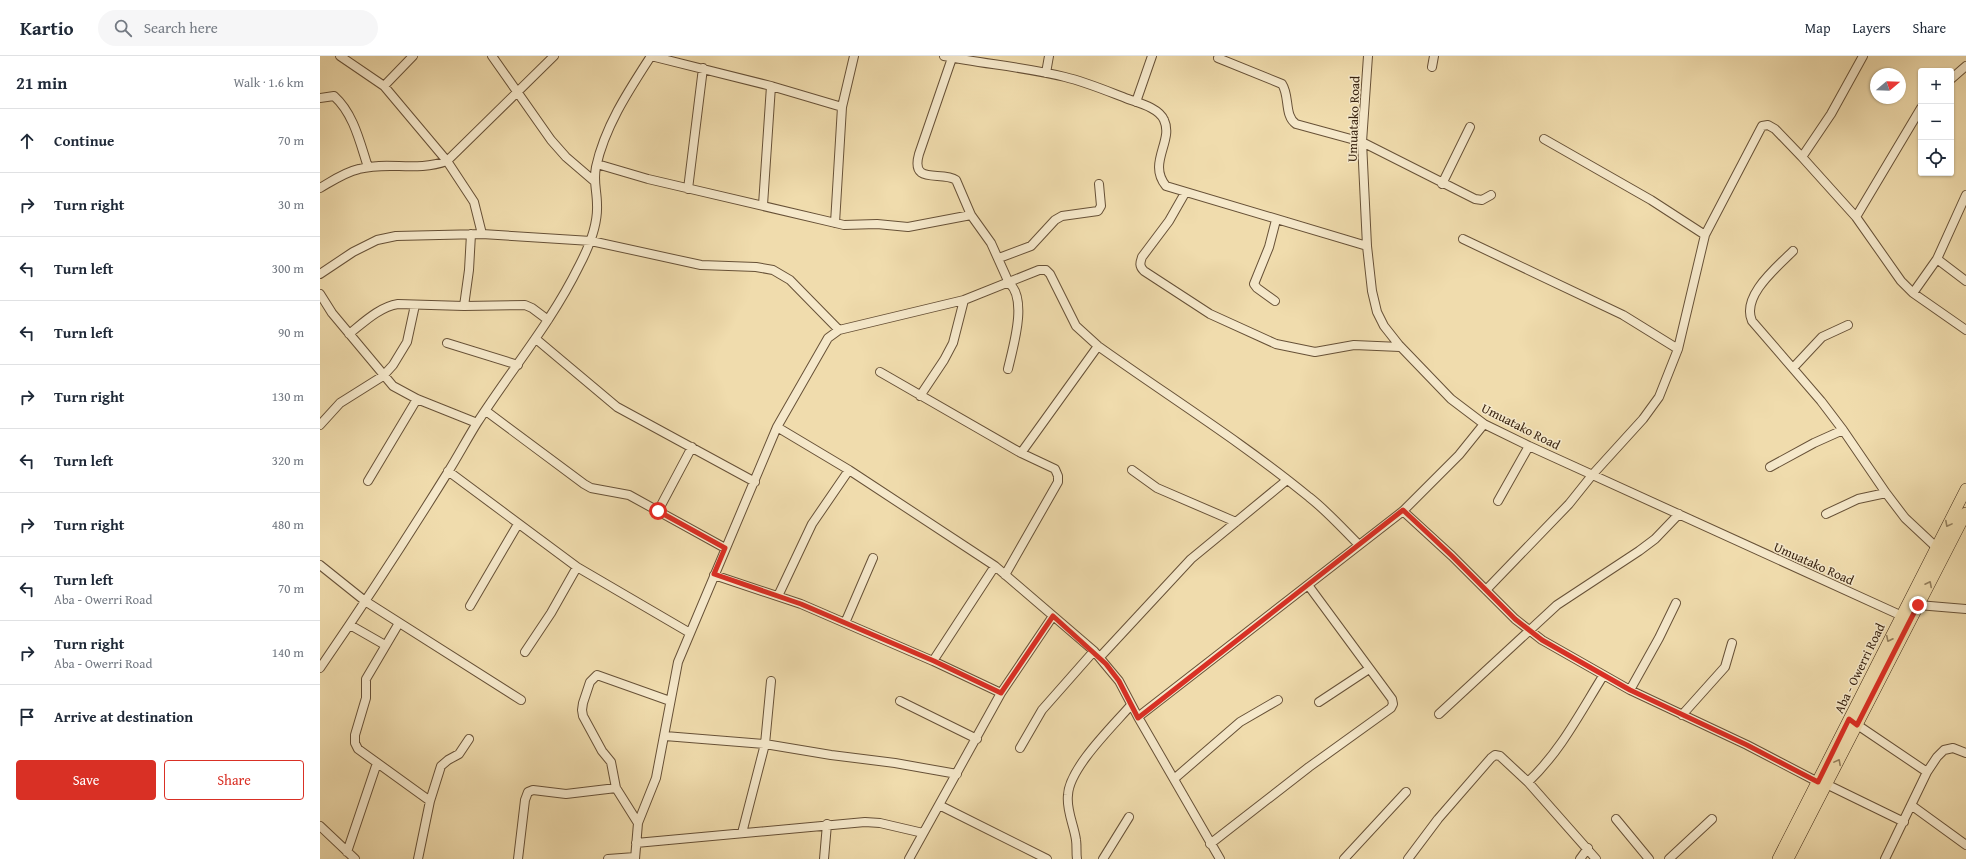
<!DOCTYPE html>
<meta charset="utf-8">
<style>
body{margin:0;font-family:"Gentium Book Plus",serif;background:#f6f6f7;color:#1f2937}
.controls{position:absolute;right:12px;top:12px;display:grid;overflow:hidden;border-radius:4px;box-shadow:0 1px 3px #0004}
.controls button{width:36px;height:36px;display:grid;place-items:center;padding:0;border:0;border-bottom:1px solid #e0e1e3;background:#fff;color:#1f2937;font:20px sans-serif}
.compass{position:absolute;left:1550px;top:12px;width:36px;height:36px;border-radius:50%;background:#fff;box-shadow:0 1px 3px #0004;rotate:71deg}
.stop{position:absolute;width:12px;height:12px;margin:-9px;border:3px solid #d93025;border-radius:50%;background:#fff}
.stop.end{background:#d93025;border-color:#fff;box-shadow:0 1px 4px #0008}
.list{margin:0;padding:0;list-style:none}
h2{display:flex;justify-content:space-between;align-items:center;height:52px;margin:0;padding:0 16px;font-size:17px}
h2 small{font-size:13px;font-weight:400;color:#747a83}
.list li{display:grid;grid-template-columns:26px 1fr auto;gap:12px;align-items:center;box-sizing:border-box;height:64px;padding:0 16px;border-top:1px solid #e0e1e3}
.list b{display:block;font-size:15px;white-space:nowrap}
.list p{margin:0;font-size:13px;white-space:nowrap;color:#747a83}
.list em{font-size:13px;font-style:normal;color:#747a83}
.actions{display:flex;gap:8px;padding:12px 16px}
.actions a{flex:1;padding:9px 0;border:1px solid #d93025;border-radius:4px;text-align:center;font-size:14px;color:#d93025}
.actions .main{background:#d93025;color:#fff}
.icon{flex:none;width:22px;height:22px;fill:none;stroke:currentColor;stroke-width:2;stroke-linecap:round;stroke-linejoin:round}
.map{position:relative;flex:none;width:1646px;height:803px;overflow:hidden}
header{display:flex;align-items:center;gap:24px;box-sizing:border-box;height:56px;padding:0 20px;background:#fff;border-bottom:1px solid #e0e1e3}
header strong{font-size:19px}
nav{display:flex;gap:22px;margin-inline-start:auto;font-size:14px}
.search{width:280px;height:36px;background:#f6f6f7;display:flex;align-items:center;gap:10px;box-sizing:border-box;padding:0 14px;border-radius:22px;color:#747a83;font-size:15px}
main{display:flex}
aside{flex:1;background:#fff}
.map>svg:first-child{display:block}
</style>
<header>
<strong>Kartio</strong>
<div class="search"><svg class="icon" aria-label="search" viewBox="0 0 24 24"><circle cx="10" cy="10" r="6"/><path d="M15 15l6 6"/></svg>Search here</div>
<nav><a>Map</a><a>Layers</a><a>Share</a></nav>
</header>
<main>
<aside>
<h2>21 min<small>Walk · 1.6 km</small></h2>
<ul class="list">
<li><svg class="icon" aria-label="ahead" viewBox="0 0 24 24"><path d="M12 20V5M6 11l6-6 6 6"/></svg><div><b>Continue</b></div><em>70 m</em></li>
<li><svg class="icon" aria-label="right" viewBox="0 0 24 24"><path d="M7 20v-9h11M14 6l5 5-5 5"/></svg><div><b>Turn right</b></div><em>30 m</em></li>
<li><svg class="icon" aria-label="left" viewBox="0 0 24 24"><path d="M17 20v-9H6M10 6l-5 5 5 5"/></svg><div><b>Turn left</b></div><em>300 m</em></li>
<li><svg class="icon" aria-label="left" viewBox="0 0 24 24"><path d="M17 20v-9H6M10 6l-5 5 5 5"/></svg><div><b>Turn left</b></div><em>90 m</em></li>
<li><svg class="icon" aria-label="right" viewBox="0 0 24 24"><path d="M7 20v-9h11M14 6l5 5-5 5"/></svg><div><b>Turn right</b></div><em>130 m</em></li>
<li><svg class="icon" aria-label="left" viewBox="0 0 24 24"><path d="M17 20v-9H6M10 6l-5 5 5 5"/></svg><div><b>Turn left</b></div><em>320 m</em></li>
<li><svg class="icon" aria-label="right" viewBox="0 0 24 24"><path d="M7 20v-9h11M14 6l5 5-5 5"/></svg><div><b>Turn right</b></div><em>480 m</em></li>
<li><svg class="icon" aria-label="left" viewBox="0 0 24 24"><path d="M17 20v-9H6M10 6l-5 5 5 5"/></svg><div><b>Turn left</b><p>Aba - Owerri Road</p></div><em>70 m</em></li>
<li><svg class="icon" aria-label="right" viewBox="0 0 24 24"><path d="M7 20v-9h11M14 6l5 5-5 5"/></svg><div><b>Turn right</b><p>Aba - Owerri Road</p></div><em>140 m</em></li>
<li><svg class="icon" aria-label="arrive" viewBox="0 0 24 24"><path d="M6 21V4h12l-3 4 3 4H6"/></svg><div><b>Arrive at destination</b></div></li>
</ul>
<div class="actions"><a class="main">Save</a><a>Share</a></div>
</aside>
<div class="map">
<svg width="1646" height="803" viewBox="0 0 1646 803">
<rect width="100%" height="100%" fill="#f0dcad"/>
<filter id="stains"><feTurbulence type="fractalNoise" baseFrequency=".005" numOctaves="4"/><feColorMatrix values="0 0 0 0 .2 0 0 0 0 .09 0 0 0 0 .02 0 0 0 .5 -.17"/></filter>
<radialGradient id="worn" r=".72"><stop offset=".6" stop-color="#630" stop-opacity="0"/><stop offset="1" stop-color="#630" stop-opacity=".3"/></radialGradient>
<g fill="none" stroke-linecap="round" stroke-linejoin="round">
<!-- minor casing -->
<g stroke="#675137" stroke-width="10">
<path id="minor" d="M 20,0 L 64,30 L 127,105 L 154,146 L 162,178
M 172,0 L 231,84 L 246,101 L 274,125
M 331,0 L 451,30 L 522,51
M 624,0 C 664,8 705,11 745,21 C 766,26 787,35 808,43 C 819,47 839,52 844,64 C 854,85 827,107 846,130 L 1047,190
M 1048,0 L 1042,86 L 1047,190 L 1052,235 L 1057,256 L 1064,270 L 1079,289 L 1131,343 L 1164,368 L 1209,390 L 1580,559
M 632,2 L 599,98 C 590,130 622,114 636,124 L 651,159 L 671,187 L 689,227 C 708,243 693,291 688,313
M 898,2 L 962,28 C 970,40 964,60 976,68 L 1042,86 L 1155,143 L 1162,144 L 1171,139
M 1112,11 L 1114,0
M 726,17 L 729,0
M 1631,23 L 1646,10
M 64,30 L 93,0
M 0,42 L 14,40 C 34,58 40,87 48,111
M 816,46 L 832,0
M 1224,83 L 1331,144 L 1385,179
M 1482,101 L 1511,58 L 1543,0
M 277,108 L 328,123 L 524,169 L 557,168 L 588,171 L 651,159
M 1122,128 L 1150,71
M 0,132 C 12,125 25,116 39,113 C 68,105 96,116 127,105 L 234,0
M 368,133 L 383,12
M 865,137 L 849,165 L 822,201 C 820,207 819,210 824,215 L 890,258 L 956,288 L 995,296 L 1034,289 L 1080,291
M 443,149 L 451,30
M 1536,161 L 1601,52
M 515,167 L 522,51 L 534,0
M 1143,183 L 1303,259 L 1358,293
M 1473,195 C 1457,211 1421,240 1432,265 L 1501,345 L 1523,374 L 1566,437 L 1585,462 L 1616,491
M 679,202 L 711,190 L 735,164 L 742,160 L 778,155 L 781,150 L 779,128
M 1617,203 L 1646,225
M 0,218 L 33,196 L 57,184 L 76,180 L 162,178 L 271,185 L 381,209 L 436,211 L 453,214 L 470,224 L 519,274
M 1593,237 L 1617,203 L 1646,139
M 0,238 L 12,257 L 73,330 L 97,343 L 157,367
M 955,245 L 937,232 L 934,228 L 949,191 L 956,164
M 144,250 L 149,214 L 151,178
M 29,278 C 43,267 59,251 78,248 L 144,250 L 205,249 L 212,252 L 228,264
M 216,283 L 297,351 L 435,426
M 127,287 L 198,309
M 1473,312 L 1502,281 L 1528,269
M 560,316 L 701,397 L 735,413 L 738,420 L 738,426 L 685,519
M 600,340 L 624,304 L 633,287 L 644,244
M 166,355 L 264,428 L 271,432 L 309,439 L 405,492
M 0,369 L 20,347 L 63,320 L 73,309 L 87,286 L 95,249
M 457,371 L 529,414 L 675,510 L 774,595 L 799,625 L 818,661 L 900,803
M 701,397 L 778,290
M 1450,411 L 1494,387 L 1523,374
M 812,414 L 837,432 L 916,466
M 128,415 L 257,511 L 370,577
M 48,425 L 97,343
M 1178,445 L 1209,390
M 338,455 L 372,391
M 1083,455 L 1132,500 L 1195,563 L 1222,584 L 1310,634 L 1427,689 L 1498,726
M 1506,458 L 1538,443 L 1566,437
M 0,509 L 45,545 L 201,644
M 394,519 L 481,548 L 613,605 L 681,637
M 1166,534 L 1249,448 L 1273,418 L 1323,363 L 1339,341 L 1358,293 L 1385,179 L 1442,70 L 1448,69 L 1455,73 L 1482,101 L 1536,161 L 1581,225 L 1593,237 L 1646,274
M 458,540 L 492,468 L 529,414
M 1598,549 L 1646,553
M 150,550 L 198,468
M 79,567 L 46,623 L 46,642 L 35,679 L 35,687 L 38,693 L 110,745
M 525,567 L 553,502
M 30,569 L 65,589
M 205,596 L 231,557 L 257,511
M 780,601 L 871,503 L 967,424
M 613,605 L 675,510
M 0,612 C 44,548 87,482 128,416 C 138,400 147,383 157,367 C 191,314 231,267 259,210 C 269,191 278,170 277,149 C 277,134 273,126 276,111 C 285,70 309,34 331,0
M 1310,634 L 1339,582 L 1356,547
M 580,645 L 657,683
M 999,646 L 1049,613
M 1119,658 L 1237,549 L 1319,495 L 1335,483 L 1359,458
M 1362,659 L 1405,611 L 1412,587
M 818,661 L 1083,455 L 1139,399 L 1164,368
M 1533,666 L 1607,716
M 345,680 L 445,688 L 511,699 L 575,707 L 637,718
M 700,692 L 722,654 L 774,595
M 854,723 L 920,666 L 958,644
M 1208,726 C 1240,696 1260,657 1283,620
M 1506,728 L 1584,766
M 619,749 L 727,803
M 1591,749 L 1646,789
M 1296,763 L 1329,803
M 318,767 L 296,732 L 291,706 L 282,695 L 263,660 L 262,654 L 263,647 L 270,626 L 277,619 L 350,645
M 0,770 L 35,803
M 422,777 L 445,688 L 451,625
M 316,787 L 545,766 L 560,767 L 603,777
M 890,788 L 989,711 L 1071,652 L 1073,648 L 1072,643 L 988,529
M 27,796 L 57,707
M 98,803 L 110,745 L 121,710 L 128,704 L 139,698 L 149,683
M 198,803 L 205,744 L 208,736 L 213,734 L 246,738 L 296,732
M 288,803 L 315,801
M 315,803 L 318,767 L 336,722 L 358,606 L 457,371 L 508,282 L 519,274 L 644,244 L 719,214 L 726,214 L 730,218 L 756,270 L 778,290 C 848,340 922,386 989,441 C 1007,455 1023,473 1039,489
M 504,803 L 507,768
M 589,803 L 681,637 L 733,560
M 757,803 C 756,797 757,790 756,784 C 754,769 746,754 748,739 C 749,712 794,669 811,649
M 783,803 L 809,761
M 1024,803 L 1086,736
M 1088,803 L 1118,763 L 1171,702 L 1175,699 L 1180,700 L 1208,726 L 1276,803
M 1260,803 L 1268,792
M 1349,803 L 1392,763
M 1565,803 L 1607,716 L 1617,701 L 1624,694 L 1633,692 L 1646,697"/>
</g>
<!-- major casing -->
<g stroke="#392310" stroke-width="12">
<path id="major" d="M 1458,803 L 1646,433
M 1468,803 L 1646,457"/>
</g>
<!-- minor -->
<use href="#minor" stroke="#f5e8ca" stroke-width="8"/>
<!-- major -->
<use href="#major" stroke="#f0dcad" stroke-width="11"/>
</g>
<!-- one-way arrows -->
<defs><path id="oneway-chevron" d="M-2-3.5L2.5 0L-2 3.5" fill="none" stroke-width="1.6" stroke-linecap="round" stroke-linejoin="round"/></defs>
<g stroke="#94805e">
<use href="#oneway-chevron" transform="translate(1628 468) rotate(118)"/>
<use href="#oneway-chevron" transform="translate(1609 528) rotate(-63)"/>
<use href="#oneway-chevron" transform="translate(1569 583) rotate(116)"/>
<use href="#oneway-chevron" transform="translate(1518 706) rotate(-62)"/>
</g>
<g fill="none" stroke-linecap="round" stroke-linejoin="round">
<!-- route -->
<path stroke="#d93025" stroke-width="5" d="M 338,455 L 405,492 L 394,518 L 481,548 L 614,605 L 681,637 L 733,560 L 786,608 L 799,625 L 818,662 L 1083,454 L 1132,500 L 1195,563 L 1222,584 L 1310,634 L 1427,689 L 1498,726 L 1529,663 L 1537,669 L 1598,549"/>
</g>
<g text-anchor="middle" stroke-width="3" stroke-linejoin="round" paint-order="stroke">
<!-- street labels -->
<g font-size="13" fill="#392310" stroke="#f5e8ca">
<text transform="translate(1033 63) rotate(-88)" y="5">Umuatako Road</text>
<text transform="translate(1201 370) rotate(27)" y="5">Umuatako Road</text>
<text transform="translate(1494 507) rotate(24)" y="5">Umuatako Road</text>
<text transform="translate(1539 612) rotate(-64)" y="5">Aba - Owerri Road</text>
</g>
</g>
<rect width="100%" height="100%" filter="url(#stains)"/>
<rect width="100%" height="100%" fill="url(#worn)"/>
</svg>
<div class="controls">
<button>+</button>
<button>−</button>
<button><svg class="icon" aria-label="locate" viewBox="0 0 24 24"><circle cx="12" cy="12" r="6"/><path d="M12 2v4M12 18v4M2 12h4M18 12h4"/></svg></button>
</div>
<svg class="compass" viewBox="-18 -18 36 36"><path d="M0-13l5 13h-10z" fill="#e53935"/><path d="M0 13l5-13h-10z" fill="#747a83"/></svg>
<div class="stop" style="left:338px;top:455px"></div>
<div class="stop end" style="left:1598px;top:549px"></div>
</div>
</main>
